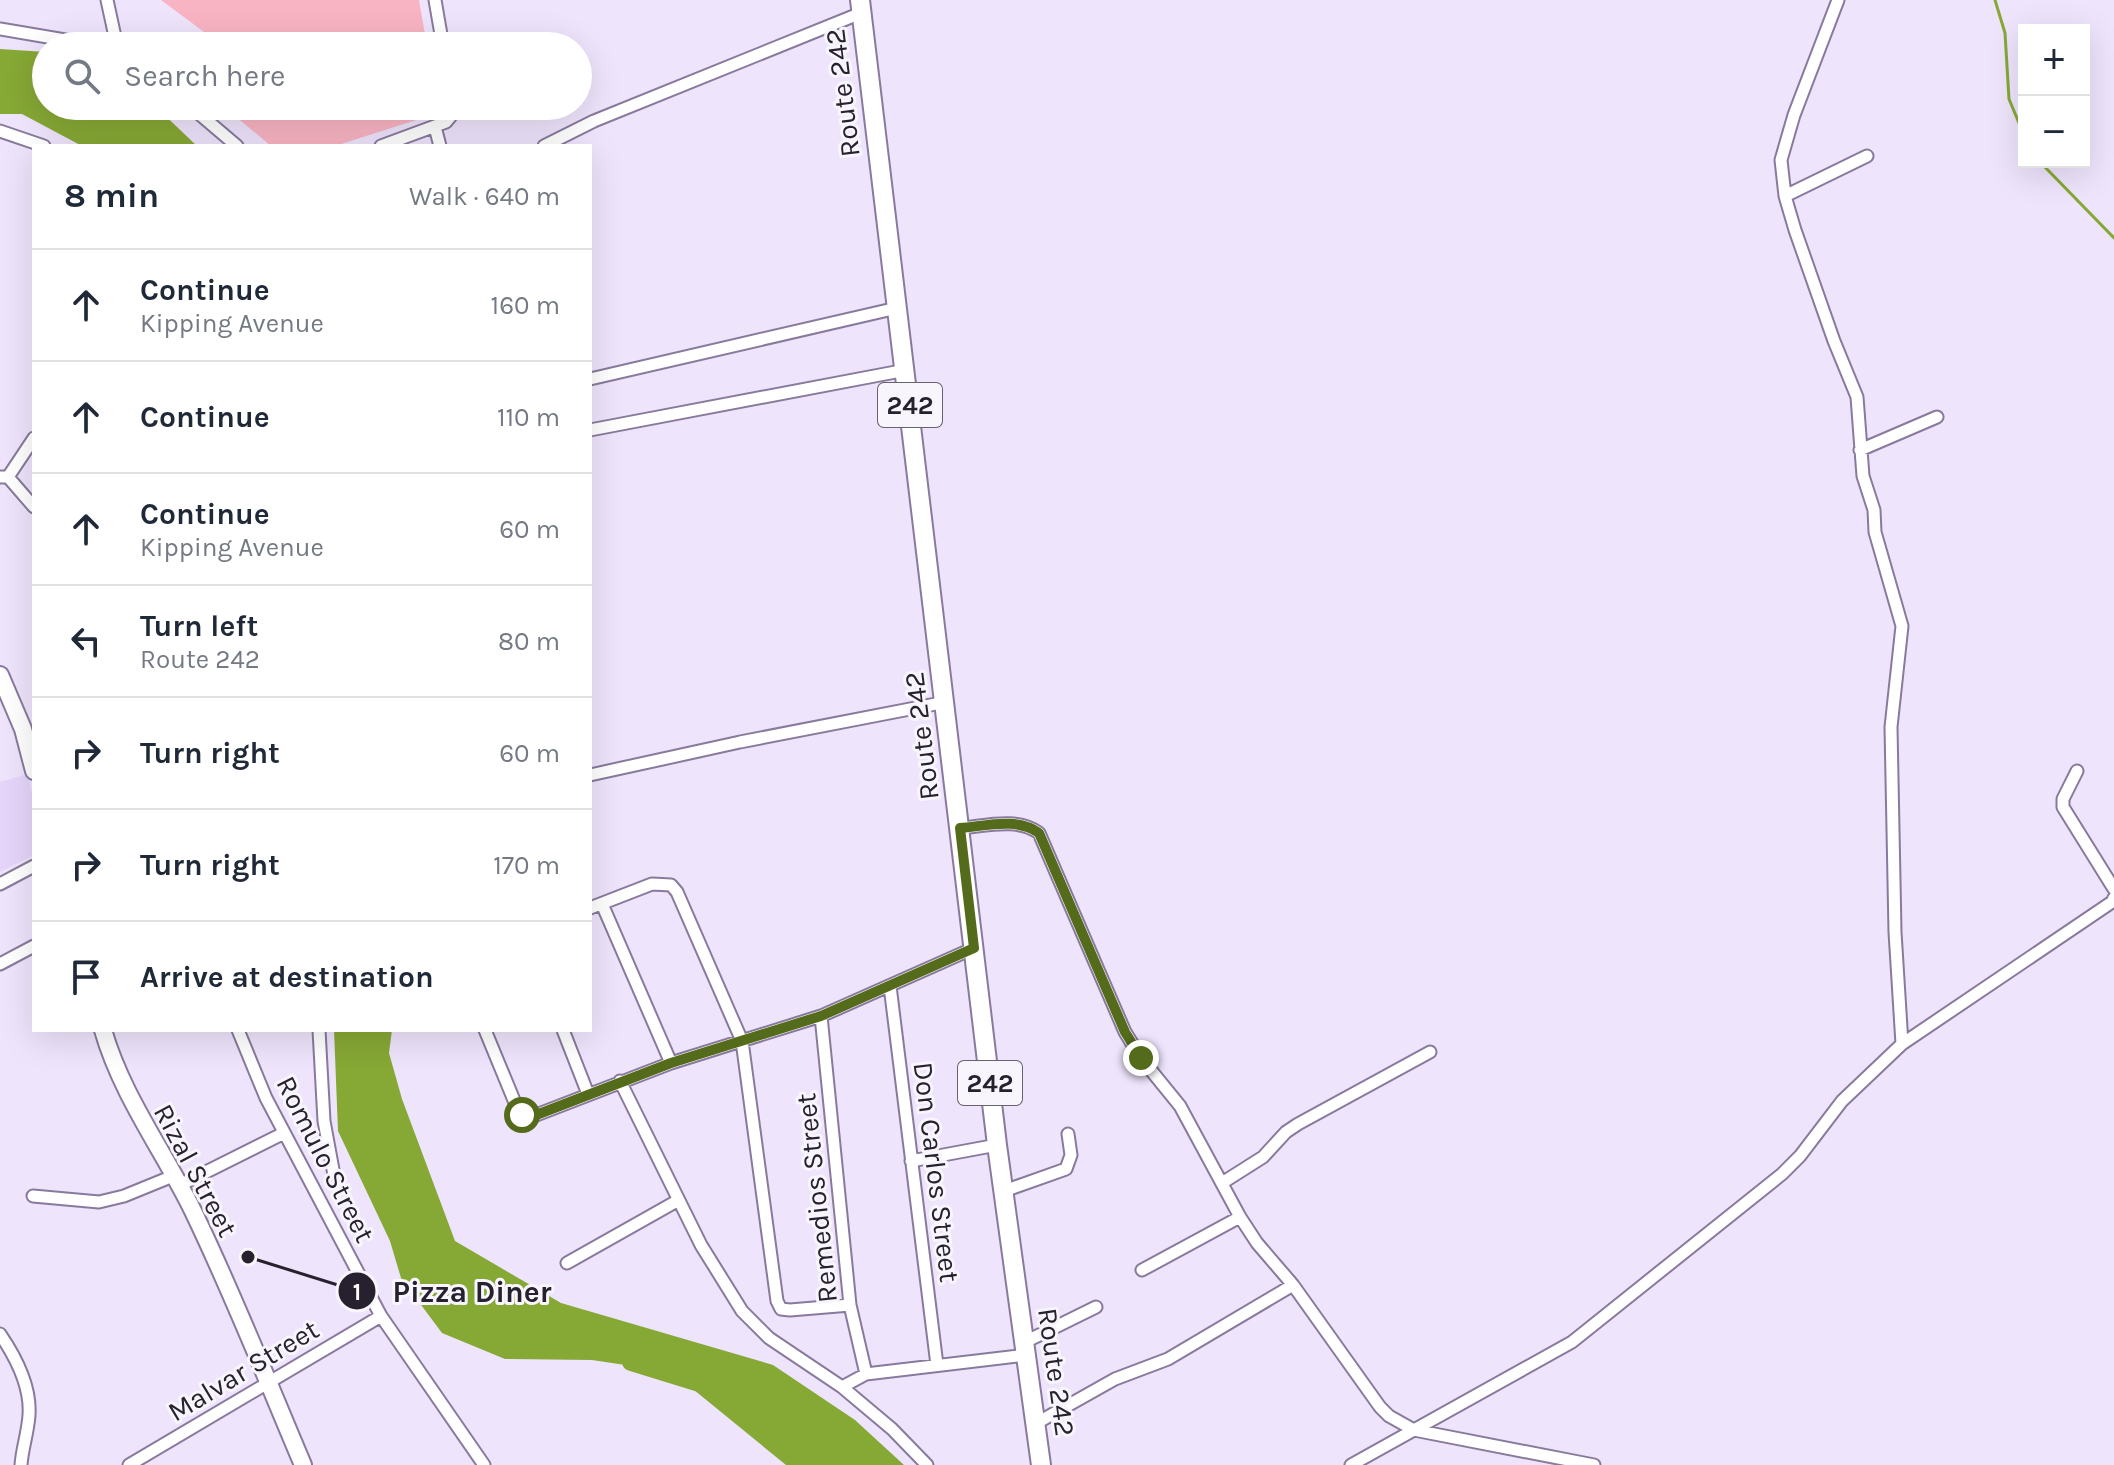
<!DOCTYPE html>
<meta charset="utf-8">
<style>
body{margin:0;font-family:Karla,sans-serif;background:#f2f2f3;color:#1f2937}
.controls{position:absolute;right:24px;top:24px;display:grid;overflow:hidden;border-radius:0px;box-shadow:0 8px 32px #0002}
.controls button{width:72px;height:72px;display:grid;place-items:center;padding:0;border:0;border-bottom:2px solid #e0e1e3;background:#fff;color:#1f2937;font:40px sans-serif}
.stop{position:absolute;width:24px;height:24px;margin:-18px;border:6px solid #546b1b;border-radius:50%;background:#fff}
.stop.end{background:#546b1b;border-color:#fff;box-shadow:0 2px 8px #0008}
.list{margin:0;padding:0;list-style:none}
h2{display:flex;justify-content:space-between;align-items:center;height:104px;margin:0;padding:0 32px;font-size:34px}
h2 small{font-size:26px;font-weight:400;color:#747a83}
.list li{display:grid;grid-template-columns:52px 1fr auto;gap:24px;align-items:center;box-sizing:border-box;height:112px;padding:0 32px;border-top:2px solid #e0e1e3}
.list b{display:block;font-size:30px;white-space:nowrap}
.list p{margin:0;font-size:26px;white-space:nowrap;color:#747a83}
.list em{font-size:26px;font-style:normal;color:#747a83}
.icon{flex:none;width:44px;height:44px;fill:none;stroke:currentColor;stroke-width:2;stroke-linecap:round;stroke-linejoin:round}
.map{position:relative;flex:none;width:2114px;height:1465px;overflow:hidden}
.search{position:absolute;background:#fff;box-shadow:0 8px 32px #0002;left:32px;top:32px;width:560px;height:88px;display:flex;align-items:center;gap:20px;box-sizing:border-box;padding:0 28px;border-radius:44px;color:#747a83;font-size:30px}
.panel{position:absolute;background:#fff;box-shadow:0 8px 32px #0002;left:32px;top:144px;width:560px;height:888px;border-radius:0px}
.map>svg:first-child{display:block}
</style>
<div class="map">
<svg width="2114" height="1465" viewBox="0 0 2114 1465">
<rect width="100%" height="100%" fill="#eee4fc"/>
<!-- built -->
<path fill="#e5d5fa" d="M 27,774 L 34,801 L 34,855 L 0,872 L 0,782 Z"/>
<!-- green -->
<path fill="#f9b4c3" d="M 161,0 L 419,0 L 427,46 L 193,46 L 204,32 Z
M 223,106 L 437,106 L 438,113 L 335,146 L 271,146 Z"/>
<!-- water -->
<path fill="#86a835" d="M 0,49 L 46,52 L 46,106 L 155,106 L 197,146 L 82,146 L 22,114 L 0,114 Z
M 334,1030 L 392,1030 L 389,1053 L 402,1099 L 455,1241 L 561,1303 L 773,1365 L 855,1420 L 904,1465 L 786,1465 L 672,1372 L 592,1360 L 505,1359 L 442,1333 L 401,1278 L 390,1241 L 338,1131 Z"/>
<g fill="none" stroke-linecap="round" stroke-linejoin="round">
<!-- stream -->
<path stroke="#86a835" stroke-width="3" d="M 1995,0 L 2005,33 L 2009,99 L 2024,135
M 2040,162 L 2114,238"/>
<!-- river -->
<path stroke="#86a835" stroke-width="18" d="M 631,1362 L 699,1383"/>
<!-- street casing -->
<g stroke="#897a9d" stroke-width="15">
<path id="street" d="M 107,0 L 117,46
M 435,0 L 443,46
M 1838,0 L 1794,115 L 1781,160 L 1785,196 L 1795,230 L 1834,341 L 1857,397 L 1863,476 L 1874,510 L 1875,532 L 1902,626 L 1891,727 L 1895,932 L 1902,1044
M 0,29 L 77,42 L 92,41 L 110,46
M 190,106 L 237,146
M 435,127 L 440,146
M 0,131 L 44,146
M 381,146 L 446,122 L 451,116 L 453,106
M 544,146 L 594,121 L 861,13
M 1785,196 L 1867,156
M 590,379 L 897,308
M 590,430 L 906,370
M 1860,450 L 1937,417
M 0,477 L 8,477 L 34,507
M 8,477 L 34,438
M 2077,771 L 2063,799 L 2063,807 L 2114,889
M 590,775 L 740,742 L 946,702
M 960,828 C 986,826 1017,817 1039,833 L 1125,1032 L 1141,1058 L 1180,1106 L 1240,1217 L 1257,1243 L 1293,1285 L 1380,1407 L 1389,1416 L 1414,1430 L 1594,1465
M 0,884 L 34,866
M 602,904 L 671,1063
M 590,908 L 652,884 L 671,885 L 677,892 L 742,1041 L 777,1301 L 781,1309 L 790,1310 L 850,1305
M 0,964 L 34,946
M 890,986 L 937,1365
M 821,1016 L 850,1305 L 866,1374
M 238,1030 L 266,1098 L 381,1316 L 484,1465
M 319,1030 L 324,1121 L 334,1175
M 485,1030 L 518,1110 L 522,1115 L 531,1117 L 671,1063 L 821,1016 L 974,948
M 563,1030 L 588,1094
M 620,1081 L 701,1245 L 742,1311 L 769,1338 L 842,1387 L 892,1429 L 927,1465
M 911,1161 L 997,1145
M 1222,1183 L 1263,1157 L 1286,1132 L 1298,1124 L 1430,1052
M 178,1186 L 284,1133
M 1004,1191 L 1066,1169 L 1071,1155 L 1068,1134
M 33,1196 L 99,1202 L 124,1196 L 173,1176
M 567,1263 L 677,1201
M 1142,1270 L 1240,1217
M 0,1334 C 15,1356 31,1387 29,1415 C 28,1432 22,1449 21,1465
M 1025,1342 L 1096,1307
M 842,1387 L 866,1374 L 1027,1355
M 1035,1424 L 1115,1379 L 1168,1359 L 1293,1285
M 129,1465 L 381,1316
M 1351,1465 L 1572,1342 L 1782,1174 L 1800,1156 L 1842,1101 L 1902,1044 L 2112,902 L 2114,898"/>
</g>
<!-- secondary casing -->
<g stroke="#897a9d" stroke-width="20">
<path id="secondary" d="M 0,675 L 23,729 L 34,771
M 103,1030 C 122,1096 163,1150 193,1211 C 233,1294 267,1380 303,1465"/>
</g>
<!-- primary casing -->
<g stroke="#897a9d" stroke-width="22">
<path id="primary" d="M 860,0 L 997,1145 L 1041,1465"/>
</g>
<!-- street -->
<use href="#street" stroke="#fff" stroke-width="11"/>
<!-- secondary -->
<use href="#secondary" stroke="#fff" stroke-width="16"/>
<!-- primary -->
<use href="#primary" stroke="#fff" stroke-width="18"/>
</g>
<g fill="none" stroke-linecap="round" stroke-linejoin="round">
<!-- route -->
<path stroke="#546b1b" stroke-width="10" d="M 522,1115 L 531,1117 L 671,1063 L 821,1016 L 974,948 L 960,828 C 986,826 1017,817 1039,833 L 1125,1032 L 1141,1058"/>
</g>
<g text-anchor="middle" stroke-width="6" stroke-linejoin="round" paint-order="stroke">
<!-- shield labels -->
<g fill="#f8f5fd" stroke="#66616d" stroke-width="2">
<rect x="878" y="383" width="64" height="44" rx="6"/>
<rect x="958" y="1061" width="64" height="44" rx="6"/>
</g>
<g font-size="26" font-weight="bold" fill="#27212f">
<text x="910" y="414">242</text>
<text x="990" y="1092">242</text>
</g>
<!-- street labels -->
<g font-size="28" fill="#27212f" stroke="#f8f5fd">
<text transform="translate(842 93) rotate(-97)" y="10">Route 242</text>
<text transform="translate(921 736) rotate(-97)" y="10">Route 242</text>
<text transform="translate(326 1159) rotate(63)" y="10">Romulo Street</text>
<text transform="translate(196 1170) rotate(62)" y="10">Rizal Street</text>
<text transform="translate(937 1172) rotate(83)" y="10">Don Carlos Street</text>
<text transform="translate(816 1198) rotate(-96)" y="10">Remedios Street</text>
<text transform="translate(243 1370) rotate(-31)" y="10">Malvar Street</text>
<text transform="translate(1057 1372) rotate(82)" y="10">Route 242</text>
</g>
</g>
<!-- callouts -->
<path fill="none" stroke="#27212f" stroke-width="3" d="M248 1257L357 1291"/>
<g fill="#27212f" stroke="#f8f5fd" stroke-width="3">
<circle cx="248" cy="1257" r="8"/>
<circle cx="357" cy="1291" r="20"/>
</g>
<g font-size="24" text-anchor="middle" font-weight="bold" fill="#fff">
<text x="357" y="1300">1</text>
</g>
<g font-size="30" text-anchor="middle" font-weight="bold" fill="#27212f" stroke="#f8f5fd" stroke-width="6" stroke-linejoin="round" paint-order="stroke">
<text x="472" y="1302">Pizza Diner</text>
</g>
</svg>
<div class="controls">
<button>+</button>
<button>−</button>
</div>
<div class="stop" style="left:522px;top:1115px"></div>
<div class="stop end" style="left:1141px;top:1058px"></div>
<div class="search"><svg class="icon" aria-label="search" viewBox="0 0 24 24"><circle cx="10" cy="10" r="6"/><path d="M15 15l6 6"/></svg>Search here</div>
<section class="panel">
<h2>8 min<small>Walk · 640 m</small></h2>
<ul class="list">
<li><svg class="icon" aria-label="ahead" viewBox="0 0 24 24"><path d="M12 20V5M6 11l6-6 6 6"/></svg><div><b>Continue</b><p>Kipping Avenue</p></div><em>160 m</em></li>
<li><svg class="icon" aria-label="ahead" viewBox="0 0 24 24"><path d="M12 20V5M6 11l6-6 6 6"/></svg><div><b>Continue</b></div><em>110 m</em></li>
<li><svg class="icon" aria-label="ahead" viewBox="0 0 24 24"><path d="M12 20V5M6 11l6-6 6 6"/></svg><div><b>Continue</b><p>Kipping Avenue</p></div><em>60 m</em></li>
<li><svg class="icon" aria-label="left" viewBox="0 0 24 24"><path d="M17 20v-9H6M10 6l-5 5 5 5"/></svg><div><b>Turn left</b><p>Route 242</p></div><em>80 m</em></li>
<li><svg class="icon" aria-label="right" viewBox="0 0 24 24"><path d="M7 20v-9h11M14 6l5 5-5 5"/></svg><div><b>Turn right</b></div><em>60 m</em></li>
<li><svg class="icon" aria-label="right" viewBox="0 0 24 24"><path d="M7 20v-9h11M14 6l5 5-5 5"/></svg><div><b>Turn right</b></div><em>170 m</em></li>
<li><svg class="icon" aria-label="arrive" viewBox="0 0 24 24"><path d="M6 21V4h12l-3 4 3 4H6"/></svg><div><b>Arrive at destination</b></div></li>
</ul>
</section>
</div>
